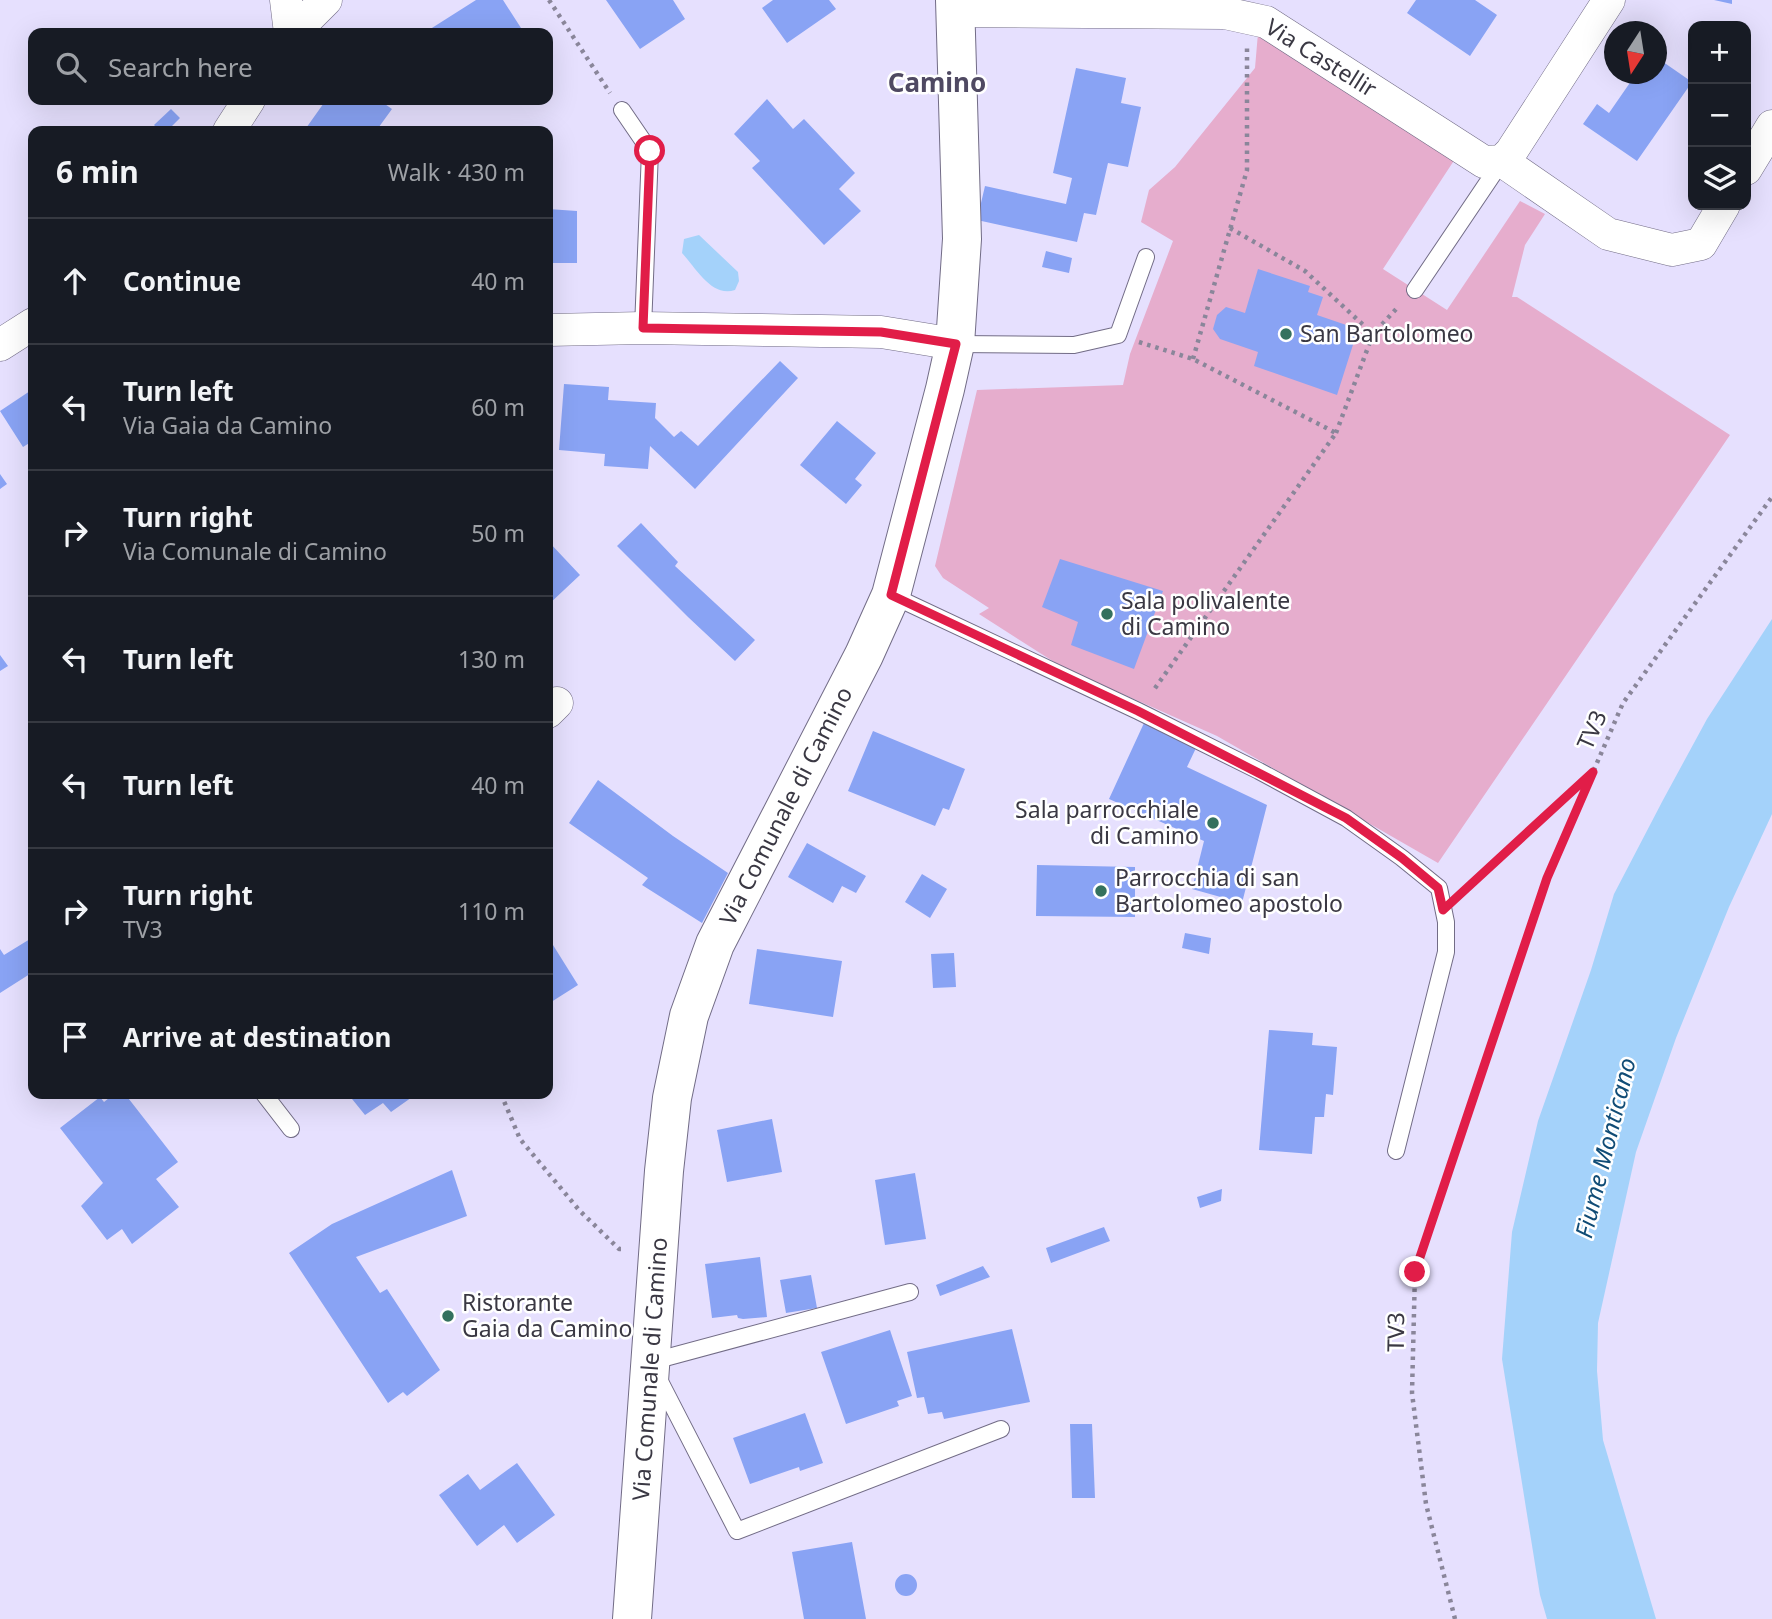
<!DOCTYPE html>
<meta charset="utf-8">
<style>
body{margin:0;font-family:"Noto Sans",sans-serif;background:#242831;color:#f1f3f6}
.controls{position:absolute;right:21px;top:21px;display:grid;overflow:hidden;border-radius:14px;box-shadow:0 7px 28px #0002}
.controls button{width:63px;height:63px;display:grid;place-items:center;padding:0;border:0;border-bottom:2px solid #363941;background:#171b24;color:#f1f3f6;font:35px sans-serif}
.compass{position:absolute;left:1604px;top:21px;width:63px;height:63px;border-radius:50%;background:#171b24;box-shadow:0 7px 28px #0002;rotate:192deg}
.stop{position:absolute;width:21px;height:21px;margin:-16px;border:5px solid #e11d48;border-radius:50%;background:#fff}
.stop.end{background:#e11d48;border-color:#fff;box-shadow:0 2px 7px #0008}
.list{margin:0;padding:0;list-style:none}
h2{display:flex;justify-content:space-between;align-items:center;height:91px;margin:0;padding:0 28px;font-size:30px}
h2 small{font-size:23px;font-weight:400;color:#9ea1a6}
.list li{display:grid;grid-template-columns:46px 1fr auto;gap:21px;align-items:center;box-sizing:border-box;height:126px;padding:0 28px;border-top:2px solid #363941}
.list b{display:block;font-size:26px;white-space:nowrap}
.list p{margin:0;font-size:23px;white-space:nowrap;color:#9ea1a6}
.list em{font-size:23px;font-style:normal;color:#9ea1a6}
.icon{flex:none;width:38px;height:38px;fill:none;stroke:currentColor;stroke-width:2;stroke-linecap:round;stroke-linejoin:round}
.map{position:relative;flex:none;width:1772px;height:1619px;overflow:hidden}
.search{position:absolute;background:#171b24;box-shadow:0 7px 28px #0002;left:28px;top:28px;width:525px;height:77px;display:flex;align-items:center;gap:18px;box-sizing:border-box;padding:0 24px;border-radius:14px;color:#9ea1a6;font-size:26px}
.panel{position:absolute;background:#171b24;box-shadow:0 7px 28px #0002;left:28px;top:126px;width:525px;height:973px;border-radius:14px}
.map>svg:first-child{display:block}
</style>
<div class="map">
<svg width="1772" height="1619" viewBox="0 0 1772 1619">
<rect width="100%" height="100%" fill="#e6e0fe"/>
<!-- green -->
<path fill="#e6adcd" d="M 1258,33 L 1455,159 L 1383,269 L 1447,310 L 1520,201 L 1545,214 L 1525,245 L 1512,297 L 1517,297 L 1730,435 L 1438,863 L 1217,736 L 1062,667 L 979,614 L 989,608 L 943,578 L 935,566 L 977,390 L 1123,385 L 1130,354 L 1173,241 L 1141,222 L 1149,190 L 1175,167 L 1255,68 Z"/>
<!-- water -->
<path fill="#a4d2fa" d="M 699,235 L 738,272 L 739,281 L 735,290 C 712,298 696,268 682,253 L 684,239 Z
M 1772,619 L 1772,814 L 1729,907 L 1676,1038 L 1636,1152 L 1598,1323 L 1597,1371 L 1603,1440 L 1656,1619 L 1547,1619 L 1540,1595 L 1502,1359 L 1512,1232 L 1538,1121 L 1591,970 L 1614,894 L 1663,800 L 1707,719 Z"/>
<!-- building -->
<path fill="#89a3f4" d="M 476,0 L 503,0 L 521,28 L 513,33 L 424,33 Z
M 606,0 L 673,0 L 685,19 L 640,49 Z
M 773,0 L 829,0 L 836,9 L 787,43 L 762,8 Z
M 1416,0 L 1475,0 L 1497,15 L 1470,56 L 1407,13 Z
M 1714,0 L 1732,0 L 1732,4 Z
M 1656,57 L 1692,82 L 1637,161 L 1583,124 L 1597,104 L 1609,113 L 1636,74 L 1656,74 Z
M 1076,68 L 1126,78 L 1121,103 L 1141,107 L 1128,167 L 1108,163 L 1096,215 L 1084,213 L 1077,242 L 977,220 L 985,186 L 1066,204 L 1072,178 L 1053,173 Z
M 767,99 L 793,129 L 804,119 L 855,173 L 839,189 L 861,211 L 824,245 L 752,168 L 760,161 L 734,134 Z
M 326,100 L 379,100 L 392,109 L 376,131 L 304,131 Z
M 171,109 L 180,118 L 167,131 L 160,131 L 154,125 Z
M 548,209 L 577,211 L 577,263 L 548,263 Z
M 1046,251 L 1072,258 L 1069,273 L 1042,267 Z
M 1258,269 L 1310,286 L 1308,292 L 1323,297 L 1317,315 L 1358,329 L 1337,395 L 1254,366 L 1258,352 L 1220,339 L 1213,329 L 1217,315 L 1226,307 L 1245,313 Z
M 780,361 L 798,378 L 695,489 L 650,446 L 648,469 L 604,466 L 605,454 L 559,450 L 564,384 L 609,387 L 608,400 L 656,403 L 655,418 L 674,437 L 681,431 L 698,446 Z
M 33,389 L 33,445 L 31,442 L 23,447 L 0,411 Z
M 837,421 L 876,453 L 855,479 L 862,485 L 846,504 L 800,465 Z
M 0,474 L 7,484 L 0,489 Z
M 641,523 L 678,562 L 675,566 L 755,640 L 735,661 L 688,617 L 617,546 Z
M 548,541 L 580,575 L 548,605 Z
M 1060,559 L 1163,591 L 1134,669 L 1071,645 L 1078,622 L 1042,607 Z
M 0,655 L 8,666 L 0,671 Z
M 1144,723 L 1196,748 L 1187,767 L 1267,805 L 1242,903 L 1192,889 L 1204,841 L 1109,799 Z
M 873,731 L 965,769 L 949,810 L 943,808 L 935,826 L 848,791 Z
M 598,780 L 673,836 L 728,873 L 702,923 L 642,885 L 648,878 L 569,823 Z
M 807,843 L 866,876 L 856,893 L 842,886 L 833,903 L 788,877 Z
M 1037,865 L 1135,867 L 1135,917 L 1036,916 Z
M 922,874 L 947,889 L 930,918 L 905,902 Z
M 1185,933 L 1211,938 L 1209,954 L 1182,948 Z
M 548,937 L 578,985 L 548,1004 Z
M 30,939 L 33,945 L 33,972 L 0,993 L 0,949 L 4,955 Z
M 757,949 L 842,961 L 833,1017 L 749,1004 Z
M 954,953 L 956,987 L 933,988 L 931,954 Z
M 1269,1030 L 1313,1033 L 1312,1045 L 1337,1047 L 1333,1095 L 1326,1094 L 1324,1117 L 1315,1117 L 1312,1154 L 1259,1150 Z
M 114,1094 L 125,1094 L 178,1162 L 156,1179 L 179,1207 L 132,1244 L 122,1229 L 107,1240 L 81,1206 L 103,1183 L 60,1128 L 100,1097 L 104,1102 Z
M 348,1094 L 414,1094 L 415,1095 L 391,1112 L 383,1103 L 365,1115 Z
M 772,1119 L 782,1172 L 727,1182 L 717,1130 Z
M 452,1170 L 467,1216 L 356,1257 L 380,1293 L 387,1289 L 440,1370 L 407,1396 L 403,1392 L 388,1403 L 289,1253 L 332,1224 Z
M 915,1173 L 926,1239 L 885,1245 L 875,1180 Z
M 1222,1189 L 1221,1201 L 1200,1208 L 1197,1197 Z
M 1104,1227 L 1110,1241 L 1051,1263 L 1046,1248 Z
M 760,1257 L 767,1317 L 743,1319 L 738,1318 L 737,1315 L 712,1318 L 705,1264 Z
M 983,1266 L 990,1277 L 940,1296 L 936,1285 Z
M 811,1275 L 817,1308 L 786,1313 L 780,1280 Z
M 1012,1329 L 1030,1402 L 944,1419 L 942,1412 L 928,1414 L 924,1397 L 917,1398 L 907,1352 Z
M 890,1330 L 912,1396 L 897,1401 L 899,1406 L 846,1424 L 821,1352 Z
M 805,1413 L 823,1463 L 800,1471 L 799,1467 L 750,1484 L 733,1438 Z
M 1070,1424 L 1092,1424 L 1095,1498 L 1072,1498 Z
M 517,1463 L 555,1515 L 517,1543 L 504,1525 L 477,1546 L 439,1495 L 468,1474 L 480,1490 Z
M 852,1542 L 866,1619 L 804,1619 L 792,1552 Z
M895 1585a11 11 0 1 1 22 0a11 11 0 1 1-22 0Z"/>
<g fill="none" stroke-linecap="round" stroke-linejoin="round">
<!-- service casing -->
<g stroke="#726c86" stroke-width="18">
<path id="service" d="M 622,110 L 650,151 L 643,328
M 1415,290 L 1502,161
M 955,344 L 1074,345 L 1118,335 L 1146,257
M 891,595 L 1138,711 L 1259,771 L 1346,818 L 1402,858 L 1439,888 L 1446,922 L 1446,952 L 1396,1151
M 264,1094 L 291,1129
M 910,1292 L 650,1362 L 737,1531 L 1001,1429"/>
</g>
<!-- minor casing -->
<g stroke="#726c86" stroke-width="33">
<path id="minor" d="M 286,0 L 290,33
M 955,11 L 1225,13 L 1266,22 L 1484,162 L 1502,161 L 1511,152 L 1609,0
M 293,33 L 326,0
M 229,131 L 249,100
M 1502,161 L 1608,234 L 1672,250 L 1701,244 L 1724,205
M 1746,169 L 1772,126
M 548,330 L 643,328 L 881,332 L 955,344
M 0,345 L 33,324
M 548,712 L 557,703"/>
</g>
<!-- tertiary casing -->
<g stroke="#726c86" stroke-width="40">
<path id="tertiary" d="M 632,1619 L 664,1171 L 672,1098 L 689,1016 L 715,944 L 864,655 L 891,595 L 945,389 L 955,344 L 962,239 L 955,0"/>
</g>
<!-- path -->
<path stroke="#8a869a" stroke-width="4.5" stroke-dasharray="3.5 5" stroke-linecap="butt" d="M 549,0 L 610,93
M 1230,228 L 1305,271 L 1373,334
M 1139,342 L 1193,359 L 1336,433 L 1153,691
M 1193,359 L 1247,170 L 1247,48
M 1336,433 L 1373,334 L 1398,307
M 1465,890 L 1590,775
M 501,1094 L 520,1139 L 579,1210 L 619,1249 L 624,1249
M 1455,1619 L 1426,1504 L 1412,1393 L 1415,1272 L 1547,878 L 1623,703 L 1772,497"/>
<!-- service -->
<use href="#service" stroke="#fff" stroke-width="16"/>
<!-- minor -->
<use href="#minor" stroke="#fff" stroke-width="32"/>
<!-- tertiary -->
<use href="#tertiary" stroke="#fff" stroke-width="38"/>
</g>
<g fill="none" stroke-linecap="round" stroke-linejoin="round">
<!-- route -->
<path stroke="#e11d48" stroke-width="9" d="M 650,151 L 643,328 L 881,332 L 956,344 L 891,595 L 1138,711 L 1346,818 L 1402,858 L 1438,888 L 1443,910 L 1593,772 L 1547,878 L 1415,1272"/>
</g>
<!-- markers -->
<g fill="#34715e" stroke="#fff" stroke-width="2.5">
<circle cx="1286" cy="334" r="7"/>
<circle cx="1107" cy="614" r="7"/>
<circle cx="1213" cy="823" r="7"/>
<circle cx="1101" cy="891" r="7"/>
<circle cx="448" cy="1316" r="7"/>
</g>
<g text-anchor="middle" stroke-width="5" stroke-linejoin="round" paint-order="stroke">
<!-- street labels -->
<g font-size="23" fill="#3a3843" stroke="#fff">
<text transform="translate(1321 58) rotate(32)" y="8">Via Castellir</text>
<text transform="translate(1592 730) rotate(-66)" y="8">TV3</text>
<text transform="translate(786 806) rotate(-63)" y="8">Via Comunale di Camino</text>
<text transform="translate(1396 1332) rotate(-89)" y="8">TV3</text>
<text transform="translate(650 1369) rotate(-86)" y="8">Via Comunale di Camino</text>
</g>
<!-- poi labels -->
<g font-size="23" fill="#3a3843" stroke="#fff" text-anchor="start">
<text x="1300" y="342">San Bartolomeo</text>
<text x="1121" y="609">Sala polivalente<tspan x="1121" dy="26">di Camino</tspan></text>
<text x="1199" y="818" text-anchor="end">Sala parrocchiale<tspan x="1199" dy="26">di Camino</tspan></text>
<text x="1115" y="886">Parrocchia di san<tspan x="1115" dy="26">Bartolomeo apostolo</tspan></text>
<text x="462" y="1311">Ristorante<tspan x="462" dy="26">Gaia da Camino</tspan></text>
</g>
<!-- water labels -->
<g font-size="24" font-style="italic" fill="#104c76" stroke="#fff">
<text transform="translate(1606 1148) rotate(-76)" y="8">Fiume Monticano</text>
</g>
<!-- quarter labels -->
<g font-size="26" font-weight="bold" fill="#4f4962" stroke="#fff">
<text x="937" y="92">Camino</text>
</g>
</g>
</svg>
<div class="controls">
<button>+</button>
<button>−</button>
<button><svg class="icon" aria-label="layers" viewBox="0 0 24 24"><path d="M12 4l9 5-9 5-9-5zM3 14l9 5 9-5"/></svg></button>
</div>
<svg class="compass" viewBox="-18 -18 36 36"><path d="M0-13l5 13h-10z" fill="#e53935"/><path d="M0 13l5-13h-10z" fill="#9ea1a6"/></svg>
<div class="stop" style="left:650px;top:151px"></div>
<div class="stop end" style="left:1415px;top:1272px"></div>
<div class="search"><svg class="icon" aria-label="search" viewBox="0 0 24 24"><circle cx="10" cy="10" r="6"/><path d="M15 15l6 6"/></svg>Search here</div>
<section class="panel">
<h2>6 min<small>Walk · 430 m</small></h2>
<ul class="list">
<li><svg class="icon" aria-label="ahead" viewBox="0 0 24 24"><path d="M12 20V5M6 11l6-6 6 6"/></svg><div><b>Continue</b></div><em>40 m</em></li>
<li><svg class="icon" aria-label="left" viewBox="0 0 24 24"><path d="M17 20v-9H6M10 6l-5 5 5 5"/></svg><div><b>Turn left</b><p>Via Gaia da Camino</p></div><em>60 m</em></li>
<li><svg class="icon" aria-label="right" viewBox="0 0 24 24"><path d="M7 20v-9h11M14 6l5 5-5 5"/></svg><div><b>Turn right</b><p>Via Comunale di Camino</p></div><em>50 m</em></li>
<li><svg class="icon" aria-label="left" viewBox="0 0 24 24"><path d="M17 20v-9H6M10 6l-5 5 5 5"/></svg><div><b>Turn left</b></div><em>130 m</em></li>
<li><svg class="icon" aria-label="left" viewBox="0 0 24 24"><path d="M17 20v-9H6M10 6l-5 5 5 5"/></svg><div><b>Turn left</b></div><em>40 m</em></li>
<li><svg class="icon" aria-label="right" viewBox="0 0 24 24"><path d="M7 20v-9h11M14 6l5 5-5 5"/></svg><div><b>Turn right</b><p>TV3</p></div><em>110 m</em></li>
<li><svg class="icon" aria-label="arrive" viewBox="0 0 24 24"><path d="M6 21V4h12l-3 4 3 4H6"/></svg><div><b>Arrive at destination</b></div></li>
</ul>
</section>
</div>
